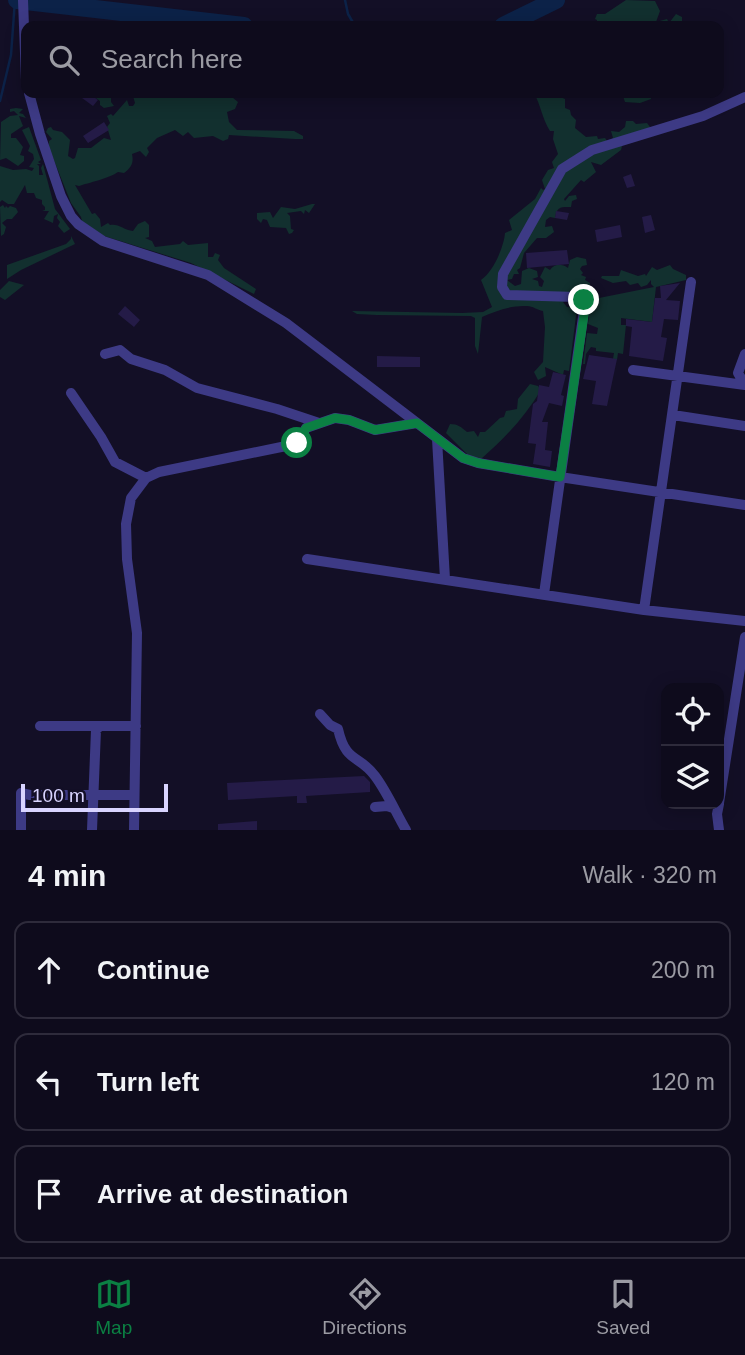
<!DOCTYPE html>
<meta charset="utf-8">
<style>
body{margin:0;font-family:Helvetica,sans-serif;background:#1c1929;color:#f1f3f6}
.controls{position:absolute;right:21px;bottom:21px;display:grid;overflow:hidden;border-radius:14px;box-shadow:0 4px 18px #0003}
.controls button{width:63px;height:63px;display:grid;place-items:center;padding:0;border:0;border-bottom:2px solid #2e2b3b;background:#0e0b1c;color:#f1f3f6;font:35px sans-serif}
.scale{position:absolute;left:21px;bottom:18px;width:147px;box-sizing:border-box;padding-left:7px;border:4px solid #d9d4ff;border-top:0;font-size:19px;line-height:24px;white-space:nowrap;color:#d9d4ff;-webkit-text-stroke:5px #130f26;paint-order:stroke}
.stop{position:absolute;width:21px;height:21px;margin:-16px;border:5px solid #0b8043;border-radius:50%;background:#fff}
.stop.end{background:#0b8043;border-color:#fff;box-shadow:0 2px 7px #0008}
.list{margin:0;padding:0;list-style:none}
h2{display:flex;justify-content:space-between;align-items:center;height:91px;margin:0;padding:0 28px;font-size:30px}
h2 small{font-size:23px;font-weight:400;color:#9b9ba3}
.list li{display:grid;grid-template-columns:46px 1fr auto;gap:21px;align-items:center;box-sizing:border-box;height:98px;margin:0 14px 14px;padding:0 14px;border:2px solid #2e2b3b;border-radius:14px}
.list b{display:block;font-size:26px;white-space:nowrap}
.list em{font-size:23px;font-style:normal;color:#9b9ba3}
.icon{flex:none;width:38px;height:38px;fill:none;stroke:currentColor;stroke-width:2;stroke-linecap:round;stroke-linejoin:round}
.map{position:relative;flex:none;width:745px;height:830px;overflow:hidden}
.search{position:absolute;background:#0e0b1c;box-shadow:0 4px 18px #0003;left:21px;right:21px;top:21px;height:77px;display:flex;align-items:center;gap:18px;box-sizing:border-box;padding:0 24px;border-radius:14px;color:#9b9ba3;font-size:26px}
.sheet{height:427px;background:#0e0b1c}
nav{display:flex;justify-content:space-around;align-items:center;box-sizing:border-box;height:98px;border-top:2px solid #2e2b3b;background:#0e0b1c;font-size:19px;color:#9b9ba3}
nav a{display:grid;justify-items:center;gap:4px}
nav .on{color:#0b8043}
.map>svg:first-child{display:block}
</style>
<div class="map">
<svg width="745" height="830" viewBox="0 0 745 830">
<rect width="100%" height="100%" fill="#130f26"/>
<!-- green -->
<path fill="#12302f" d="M 626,0 L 655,1 L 660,11 L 656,22 L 667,19 L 669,23 L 676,14 L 682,17 L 682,24 L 678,26 L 588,26 L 597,23 L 597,20 L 595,19 L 597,14 L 605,14 Z
M 86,93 L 111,93 L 111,102 L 114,106 L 104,108 L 100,105 L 100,101 L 90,94 L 87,96 Z
M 137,93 L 227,93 L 238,102 L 235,109 L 227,112 L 229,122 L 237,130 L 294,131 L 303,136 L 303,139 L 295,139 L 229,135 L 228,139 L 223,141 L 213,136 L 194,138 L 188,132 L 183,136 L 175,130 L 157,138 L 147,148 L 149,152 L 146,157 L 140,151 L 132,154 C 134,163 131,168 124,173 L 118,172 C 110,178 88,183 79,186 L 75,185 L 92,214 L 95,213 L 100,219 L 101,227 L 108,223 L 110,225 C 118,223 124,230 133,231 L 138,224 L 145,221 L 149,225 L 149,237 L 145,238 L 152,241 L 155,247 L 180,244 L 183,241 L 188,245 L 208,243 L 208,257 L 213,257 L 215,253 L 220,255 L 218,260 L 224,268 L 256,289 L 254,294 L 191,263 L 104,236 L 82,221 L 81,217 L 71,203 L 49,148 L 49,141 L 52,139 L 46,132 L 48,128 L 51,127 L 53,130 L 62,132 L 70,140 L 68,156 L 73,159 L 75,158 L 78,148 L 91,148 L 104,138 L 111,140 L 107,127 L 110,123 L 107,116 L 111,114 L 113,116 L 127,100 L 129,106 L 133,106 L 135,103 L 133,96 Z
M 534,93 L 564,93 L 564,95 L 558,96 L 565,99 L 565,108 L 570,110 L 571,115 L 576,120 L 575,128 L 586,137 L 597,136 L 598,139 L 605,138 L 607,141 L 613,138 L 611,131 L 619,132 L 625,127 L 626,121 L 633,121 L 636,124 L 647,123 L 650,127 L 622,146 L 621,150 L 601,165 L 591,162 L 596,172 L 584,182 L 581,180 L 564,199 L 565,201 L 569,196 L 576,195 L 577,199 L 572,201 L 571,207 C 561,207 557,206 555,218 L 550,217 L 546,220 L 545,227 L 552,226 L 554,232 L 546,238 L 537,238 L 524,253 L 520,268 L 517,270 L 519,274 L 514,274 L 512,279 L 507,280 L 515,286 L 521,284 L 522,271 L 529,268 L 537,271 L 538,277 L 532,279 L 538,281 L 539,286 L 542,287 L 544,281 L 540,277 L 545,267 L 550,270 C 555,263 562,264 568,268 L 570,260 L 577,257 L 586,259 L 587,265 L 582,266 L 580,269 L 583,273 L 581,275 L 586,277 L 585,280 L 590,283 L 590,286 L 584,291 L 580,290 L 579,296 L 563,302 L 567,307 L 577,308 L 569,371 L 564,370 L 563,375 L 545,367 L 546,376 L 538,380 L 534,372 L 543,362 L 545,327 L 543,311 C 537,310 533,306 527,306 C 512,305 495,311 482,317 L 478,354 L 475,346 L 475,318 L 471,316 L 377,315 L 357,314 L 352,311 L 462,313 L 483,312 L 492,307 L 481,280 C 494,271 504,246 505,233 L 512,230 L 509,220 L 535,199 L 541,188 L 543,190 L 545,189 L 542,180 L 548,170 L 554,168 L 552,162 L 558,154 L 553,139 L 554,131 L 550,131 C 542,118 541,106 534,93 Z
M 622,93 L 650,93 L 651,99 L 640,103 L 625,102 Z
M 16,108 L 23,109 L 19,113 L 23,114 L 26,118 L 19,116 L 23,126 L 11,134 L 11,138 L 16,138 L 23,147 L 20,155 L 24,156 L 24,161 L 18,166 L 6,158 L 0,160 L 1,122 L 10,116 L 18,115 L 14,111 L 10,112 L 10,109 Z
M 29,127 L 41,160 L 38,162 L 41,164 L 37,164 L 39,166 L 39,175 L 43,175 L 41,168 L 43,164 L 55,209 L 70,229 L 64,233 L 58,226 L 60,222 L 57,218 L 58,214 L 54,216 L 53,223 L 44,219 L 49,211 L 42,211 L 45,210 L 45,207 L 42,204 L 42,200 L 36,198 L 34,193 L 27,193 L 25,185 L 14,204 L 8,204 L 2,200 L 0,202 L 0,166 L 13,170 L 26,169 L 32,171 L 34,168 L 29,167 L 34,159 L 33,154 L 28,151 L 30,146 L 22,130 Z
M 312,204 L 315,204 L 309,213 L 305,210 L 304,214 L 301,211 L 287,213 L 290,216 L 291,229 L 294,230 L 292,233 L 289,234 L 286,228 L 270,227 L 267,220 L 263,219 L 261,223 L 257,219 L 257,213 L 270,212 L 273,218 L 281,207 L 295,209 Z
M 3,205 L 5,208 L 6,206 L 8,208 L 10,206 L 16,208 L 18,212 L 12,219 L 7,219 L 2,223 L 6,227 L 4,234 L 1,236 L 0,207 Z
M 71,236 L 75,244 L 21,270 L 7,279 L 7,265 L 66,244 L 71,239 Z
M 670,265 L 673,269 L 686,275 L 686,280 L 656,287 L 652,322 L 621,318 L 621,325 L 626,325 L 623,354 L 618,353 L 617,360 L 613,359 L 614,353 L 596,351 L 596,348 L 591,347 L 586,354 L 585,364 L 583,364 L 587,333 L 597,334 L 598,328 L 588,324 L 590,305 L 598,305 L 599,298 L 654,287 L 651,284 L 651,280 L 647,285 L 641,287 L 638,283 L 630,285 L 626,281 L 613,283 L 601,278 L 602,276 L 619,276 L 621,270 L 638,276 L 645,274 L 646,276 L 652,267 L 657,270 Z
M 9,281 L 24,285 L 5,300 L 0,297 L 0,290 Z
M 530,384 L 538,386 L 541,390 C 525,417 504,439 480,460 L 467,454 L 446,433 L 450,424 C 458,424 461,427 467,432 L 474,431 L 478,437 L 480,432 L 485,432 L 500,418 L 504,417 L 506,411 L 517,409 L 518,399 Z"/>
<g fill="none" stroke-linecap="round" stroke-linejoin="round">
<!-- stream -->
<path stroke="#0c2248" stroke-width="2.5" d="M 345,0 L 348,14 L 355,26
M 0,101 L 11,55 L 15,0"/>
<!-- river -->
<path stroke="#0c2248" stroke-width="18" d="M 17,0 L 244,26
M 503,26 L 556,0"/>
</g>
<!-- building -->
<path fill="#241b47" d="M 90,94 L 98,100 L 93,106 L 82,98 Z
M 104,122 L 109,130 L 88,143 L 83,136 Z
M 631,174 L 635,186 L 627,188 L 623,177 Z
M 556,211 L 569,213 L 567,220 L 555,218 Z
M 651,215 L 655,230 L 645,233 L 642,217 Z
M 620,225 L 622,237 L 597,242 L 595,230 Z
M 567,250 L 569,264 L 527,268 L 526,253 Z
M 680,283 L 666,300 L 680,301 L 678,320 L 664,319 L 661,337 L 667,338 L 663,361 L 629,356 L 632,327 L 626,326 L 626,319 L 652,322 L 655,298 L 661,298 L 660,286 Z
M 125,306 L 140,320 L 134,327 L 118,314 Z
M 589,355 L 617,359 L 607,406 L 592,404 L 596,381 L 583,379 Z
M 377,356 L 420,357 L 420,367 L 377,367 Z
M 553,372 L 566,375 L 561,395 L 564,396 L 562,406 L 549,403 L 542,422 L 548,422 L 545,450 L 552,451 L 550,467 L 533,464 L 536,444 L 528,443 L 533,404 L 537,401 L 539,385 L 549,387 Z
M 364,776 L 370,782 L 370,792 L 306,796 L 307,803 L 297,803 L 297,796 L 228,800 L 227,783 Z
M 257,821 L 257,830 L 218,830 L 218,824 Z"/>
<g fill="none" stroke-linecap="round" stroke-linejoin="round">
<!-- minor -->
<path stroke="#3d3a85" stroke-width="10" d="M 23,0 L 26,80
M 29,93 L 40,134 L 61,196 L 71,216 L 78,224 L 103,241 L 208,275 L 286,323 L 463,458 L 478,463 L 560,477 L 745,505
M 105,354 L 120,350 L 131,359 L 165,370 L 197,388 L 277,409 L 319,423
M 745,354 L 738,373 L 745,385
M 633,370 L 745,385
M 71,393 L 101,437 L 115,462 L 146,478 L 131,498 L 126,524 L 127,559 L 137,633 L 134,830
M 673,415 L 745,426
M 437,439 L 445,579
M 146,478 L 159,472 L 291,445 L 297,443 L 306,428 L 335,418 L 349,420 L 375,430 L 417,423
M 307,559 L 644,610 L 745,621
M 544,594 L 585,303 L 583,299 L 577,297 L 507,295 L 502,287 L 503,274 L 562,169 L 592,150 L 703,116 L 745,97
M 644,610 L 691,282
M 320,714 L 330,725 L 338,729 C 346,764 359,754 375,776 C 387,792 396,813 406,830
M 40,726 L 100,726
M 719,803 L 745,637
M 719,804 L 717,814 L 719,830
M 375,807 L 387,806 L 393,808
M 21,830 L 21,793 L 30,795 L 134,795
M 92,830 L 96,730 L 100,726 L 136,726"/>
</g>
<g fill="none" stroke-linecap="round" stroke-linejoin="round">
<!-- route -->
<path stroke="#0b8043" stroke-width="9" d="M 297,443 L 306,428 L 335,418 L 349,420 L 375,430 L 417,423 L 463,458 L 478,463 L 560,477 L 584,315 L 584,300"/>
</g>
</svg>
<div class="controls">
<button><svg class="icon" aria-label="locate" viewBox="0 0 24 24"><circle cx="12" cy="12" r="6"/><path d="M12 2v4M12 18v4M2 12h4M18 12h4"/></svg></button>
<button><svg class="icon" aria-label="layers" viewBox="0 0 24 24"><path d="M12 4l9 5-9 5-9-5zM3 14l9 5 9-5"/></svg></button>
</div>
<div class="scale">100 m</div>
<div class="stop" style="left:297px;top:443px"></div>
<div class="stop end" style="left:584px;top:300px"></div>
<div class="search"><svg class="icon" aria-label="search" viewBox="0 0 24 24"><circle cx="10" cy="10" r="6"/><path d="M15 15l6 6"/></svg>Search here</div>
</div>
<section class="sheet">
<h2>4 min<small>Walk · 320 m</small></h2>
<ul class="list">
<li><svg class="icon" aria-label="ahead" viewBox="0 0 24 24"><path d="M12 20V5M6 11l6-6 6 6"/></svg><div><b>Continue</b></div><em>200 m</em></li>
<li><svg class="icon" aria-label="left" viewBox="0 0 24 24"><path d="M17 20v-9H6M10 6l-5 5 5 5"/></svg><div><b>Turn left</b></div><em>120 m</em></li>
<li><svg class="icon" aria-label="arrive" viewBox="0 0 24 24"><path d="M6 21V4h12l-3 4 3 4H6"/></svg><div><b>Arrive at destination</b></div></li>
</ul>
</section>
<nav>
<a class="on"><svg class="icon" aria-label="map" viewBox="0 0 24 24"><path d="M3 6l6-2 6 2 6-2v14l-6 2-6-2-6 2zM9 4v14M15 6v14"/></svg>Map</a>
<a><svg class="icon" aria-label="directions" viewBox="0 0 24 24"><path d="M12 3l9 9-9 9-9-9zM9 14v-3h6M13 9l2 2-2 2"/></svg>Directions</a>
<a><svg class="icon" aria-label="saved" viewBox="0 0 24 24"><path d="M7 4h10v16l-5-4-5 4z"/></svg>Saved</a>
</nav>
